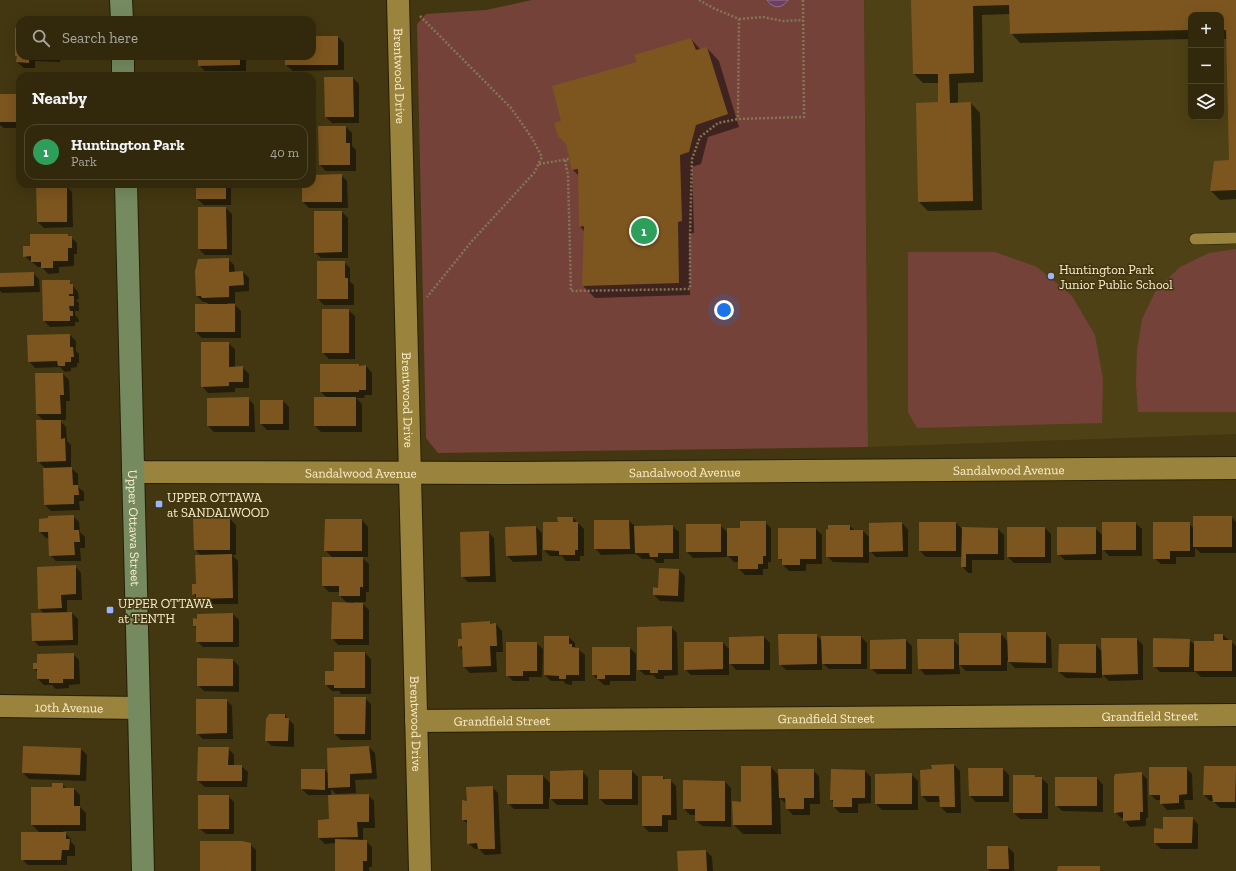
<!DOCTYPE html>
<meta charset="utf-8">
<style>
body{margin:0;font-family:"Zilla Slab",serif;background:#3a3116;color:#f1f3f6}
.controls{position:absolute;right:12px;top:12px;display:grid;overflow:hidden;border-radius:8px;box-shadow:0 4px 16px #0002}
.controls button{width:36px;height:36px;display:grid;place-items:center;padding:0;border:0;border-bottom:1px solid #4d452e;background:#32290d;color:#f1f3f6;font:20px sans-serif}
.you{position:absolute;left:724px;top:310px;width:14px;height:14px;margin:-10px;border:3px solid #fff;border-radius:50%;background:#1a73e8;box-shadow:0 0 0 6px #1a73e833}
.badge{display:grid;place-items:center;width:26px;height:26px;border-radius:50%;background:#8c9099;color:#fff;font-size:13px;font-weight:700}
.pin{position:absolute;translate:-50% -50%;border:2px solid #fff;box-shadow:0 1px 4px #0006}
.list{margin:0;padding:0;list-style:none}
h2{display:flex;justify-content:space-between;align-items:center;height:52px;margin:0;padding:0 16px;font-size:17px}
h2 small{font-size:13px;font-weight:400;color:#a8a69d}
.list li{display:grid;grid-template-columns:26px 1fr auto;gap:12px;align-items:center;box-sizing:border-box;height:56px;margin:0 8px 8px;padding:0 8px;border:1px solid #4d452e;border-radius:12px}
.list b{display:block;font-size:15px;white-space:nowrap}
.list p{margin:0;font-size:13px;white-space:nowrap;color:#a8a69d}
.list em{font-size:13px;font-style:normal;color:#a8a69d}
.icon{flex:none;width:22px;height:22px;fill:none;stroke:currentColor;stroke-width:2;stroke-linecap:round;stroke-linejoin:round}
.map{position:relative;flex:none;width:1236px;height:871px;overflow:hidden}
.search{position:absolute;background:#32290d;box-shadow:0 4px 16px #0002;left:16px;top:16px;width:300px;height:44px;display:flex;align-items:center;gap:10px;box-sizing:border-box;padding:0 14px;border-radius:12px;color:#a8a69d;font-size:15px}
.panel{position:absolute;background:#32290d;box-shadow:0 4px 16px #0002;left:16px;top:72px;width:300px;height:116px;border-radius:12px}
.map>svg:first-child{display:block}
</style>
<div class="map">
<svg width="1236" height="871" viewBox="0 0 1236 871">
<rect width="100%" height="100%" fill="#433711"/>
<!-- built -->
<path fill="#4e4116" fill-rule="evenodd" d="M 864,0 L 1236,0 L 1236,434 L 868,447 ZM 1191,15 L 1221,15 L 1221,117 L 1191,117 Z"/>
<!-- green -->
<path fill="#754239" d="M 532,0 L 864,0 L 868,447 L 438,453 L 426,438 L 417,24 L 426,14 L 486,10 Z
M 1236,249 L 1236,412 L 1138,412 L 1136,384 L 1137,351 L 1142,319 L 1156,290 L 1180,267 L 1209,253 Z
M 908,252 L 995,252 L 1037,267 L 1072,296 L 1095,335 L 1103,379 L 1102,423 L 917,428 L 908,412 Z"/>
<!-- water -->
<path fill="#6d3f68" stroke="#977486" d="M 767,0 L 788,0 C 782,9 773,9 767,0 Z"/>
<!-- shadow -->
<path fill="#0007" d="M 912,0 L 1236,0 L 1236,199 L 1220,200 L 1211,191 L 1230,161 L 1228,39 L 1221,39 L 1221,15 L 1191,15 L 1191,39 L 1020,43 L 1011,33 L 1010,14 L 982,15 L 983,82 L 958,83 L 958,104 L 971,103 L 980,113 L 982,210 L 928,211 L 919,202 L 939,103 L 939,83 L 923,83 L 914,74 Z
M 20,29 L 20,56 L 61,56 L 60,62 L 35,61 L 35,68 L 24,68 L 17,62 L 18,57 L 16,55 Z
M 312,37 L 338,37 L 344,43 L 344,70 L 293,71 L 286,65 L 286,56 L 312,56 Z
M 691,39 L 701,50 L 707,48 L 719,61 L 739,127 L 708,137 L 701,164 L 692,167 L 694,233 L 689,234 L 690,295 L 595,298 L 583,286 L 585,232 L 580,227 L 579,176 L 573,170 L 562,121 L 638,62 Z
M 199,56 L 246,56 L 246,71 L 205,71 L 199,65 Z
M 325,78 L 353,78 L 359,84 L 359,123 L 332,123 L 326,117 Z
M 0,95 L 20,95 L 20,128 L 4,128 L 0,125 Z
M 346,127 L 352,133 L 352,146 L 356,150 L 356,171 L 326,171 L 320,165 Z
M 341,175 L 347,181 L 348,208 L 309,208 L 303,202 L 303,184 L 312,184 L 312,176 Z
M 197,184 L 231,184 L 231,205 L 204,205 L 197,199 Z
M 66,186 L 72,192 L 73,227 L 44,228 L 38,222 Z
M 226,208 L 232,214 L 232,255 L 205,255 L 199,249 Z
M 342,212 L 348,218 L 348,258 L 321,258 L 315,252 Z
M 68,235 L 77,243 L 77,254 L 74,254 L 74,266 L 59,267 L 59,273 L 48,274 L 42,267 L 38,267 L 24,256 L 31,247 Z
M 228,259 L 234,265 L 235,273 L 243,272 L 249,278 L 249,291 L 235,292 L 235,303 L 228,303 L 228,305 L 235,305 L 241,311 L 241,338 L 202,338 L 196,332 L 210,305 L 206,302 L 203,302 L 197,296 Z
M 344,262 L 350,268 L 350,282 L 354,285 L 354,305 L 324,305 L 318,299 Z
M 33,273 L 39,279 L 40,292 L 2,293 L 0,291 L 0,274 Z
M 69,281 L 78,292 L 79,299 L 76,300 L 79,303 L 79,311 L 75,311 L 75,315 L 78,318 L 79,322 L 75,322 L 75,326 L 50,327 L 44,321 Z
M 348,310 L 355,316 L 355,359 L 329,359 L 323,353 Z
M 70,335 L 76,341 L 76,351 L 79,354 L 79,363 L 77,363 L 77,367 L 71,368 L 71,371 L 65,372 L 60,367 L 35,368 L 29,361 Z
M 228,343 L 235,349 L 235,368 L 242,367 L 249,374 L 249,388 L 235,388 L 235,392 L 208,393 L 202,386 Z
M 321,365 L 359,365 L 361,367 L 366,366 L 372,373 L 372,395 L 365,395 L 364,398 L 356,398 L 362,404 L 362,432 L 321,432 L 315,426 L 327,398 L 321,392 Z
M 36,374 L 63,374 L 69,380 L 70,401 L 66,401 L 66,420 L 59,420 L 66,427 L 67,441 L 71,445 L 71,468 L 78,474 L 78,487 L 84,492 L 84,501 L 79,501 L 80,510 L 51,511 L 45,505 L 46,469 L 38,461 L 44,421 L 37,414 Z
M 248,398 L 254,405 L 255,432 L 214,432 L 208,426 L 208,399 Z
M 261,401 L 283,401 L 289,407 L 289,430 L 267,430 L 261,424 Z
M 73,516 L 79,522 L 80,532 L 85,537 L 85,548 L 80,548 L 81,561 L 56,561 L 50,555 L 49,538 L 46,538 L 40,532 Z
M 1231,517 L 1236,522 L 1236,553 L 1201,553 L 1195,548 L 1195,557 L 1176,557 L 1176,564 L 1161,564 L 1154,558 L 1189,523 L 1194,529 Z
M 573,518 L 584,529 L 584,556 L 580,556 L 580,561 L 566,561 L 562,556 L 550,556 L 544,550 L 559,523 Z
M 230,519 L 236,525 L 236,555 L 232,555 L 238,561 L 238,604 L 203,604 L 193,594 L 197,585 L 201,556 L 195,549 Z
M 362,520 L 368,527 L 368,557 L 361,557 L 369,564 L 369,592 L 366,592 L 366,602 L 354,602 L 354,604 L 363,604 L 369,610 L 369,645 L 338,645 L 332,638 L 348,604 L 340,596 L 340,592 L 329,592 L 323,586 L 333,558 L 325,550 Z
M 629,521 L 635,526 L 672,526 L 679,532 L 679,559 L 664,559 L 664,563 L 657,563 L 653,559 L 642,559 L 635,553 L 635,554 L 601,555 L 595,548 Z
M 765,522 L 771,528 L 771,562 L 768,562 L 768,569 L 763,569 L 763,575 L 745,575 L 739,569 L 739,562 L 734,562 L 727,555 L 727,557 L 693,558 L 687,552 L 720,525 L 728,533 Z
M 902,523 L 908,530 L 908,557 L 876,557 L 869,550 L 869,563 L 833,562 L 827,556 L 850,526 L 855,531 L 863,531 L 870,538 Z
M 956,523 L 963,530 L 998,529 L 1004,535 L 1004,560 L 972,560 L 972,573 L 968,573 L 962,566 L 962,557 L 926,557 L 920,551 Z
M 1135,523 L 1142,529 L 1142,556 L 1109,556 L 1102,548 L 1102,560 L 1065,560 L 1058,554 L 1095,528 L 1103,536 Z
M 536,527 L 542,533 L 542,561 L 513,562 L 507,555 Z
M 1045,528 L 1051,534 L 1051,563 L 1014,563 L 1008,557 Z
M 816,529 L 822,535 L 822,564 L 806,564 L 806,571 L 789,571 L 783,565 L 783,562 L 779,558 Z
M 488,532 L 494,538 L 496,582 L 468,582 L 462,576 Z
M 75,566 L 81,573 L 82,600 L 67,600 L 67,613 L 72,613 L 78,619 L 78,645 L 39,646 L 33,640 L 44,614 L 39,608 Z
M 679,570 L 685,576 L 684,602 L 660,601 L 654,595 Z
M 233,614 L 239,620 L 239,647 L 203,647 L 197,641 L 197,629 L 194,626 Z
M 489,622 L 492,625 L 496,624 L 502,631 L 503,652 L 496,652 L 497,672 L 470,673 L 464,667 L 463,651 L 459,646 L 463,640 Z
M 671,627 L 677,633 L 678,675 L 664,676 L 664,679 L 657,679 L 653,675 L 645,675 L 638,669 Z
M 1045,633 L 1051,639 L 1052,668 L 1015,668 L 1007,660 L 1007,671 L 966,671 L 959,664 L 960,674 L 925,675 L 919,668 L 953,640 L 960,647 L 1001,634 L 1008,642 Z
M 816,635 L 822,641 L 861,637 L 867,643 L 867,669 L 829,669 L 822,663 L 822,670 L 786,670 L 780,664 Z
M 1223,635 L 1236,646 L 1236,677 L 1201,677 L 1195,671 L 1195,672 L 1160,672 L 1154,666 L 1189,640 L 1195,645 L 1215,642 Z
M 569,637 L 575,643 L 575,647 L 578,649 L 585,655 L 585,681 L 572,681 L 572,685 L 566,684 L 563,681 L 551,681 L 545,675 Z
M 764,637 L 770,643 L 770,670 L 736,670 L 729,662 L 729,675 L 691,675 L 685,669 L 723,643 L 730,650 Z
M 1137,639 L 1143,645 L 1143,680 L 1109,681 L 1102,674 L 1102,678 L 1066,678 L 1059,672 L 1096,645 L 1102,652 Z
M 906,640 L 912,646 L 912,674 L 877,674 L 871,668 Z
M 536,643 L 543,649 L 542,677 L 529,677 L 529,681 L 513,681 L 507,675 Z
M 593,648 L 630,648 L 636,654 L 636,681 L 610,681 L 610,685 L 604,685 L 593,675 Z
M 335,653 L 365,653 L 371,659 L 371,694 L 341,694 L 339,691 L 332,691 L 326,685 L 326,672 L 335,672 Z
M 73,654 L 79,660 L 80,684 L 69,685 L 69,688 L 56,689 L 52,685 L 44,685 L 38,679 L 38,672 L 34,669 Z
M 233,660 L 239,666 L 239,692 L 204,691 L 198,685 Z
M 365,698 L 371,704 L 371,740 L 341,740 L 335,734 Z
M 226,700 L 232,706 L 233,739 L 203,739 L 197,733 Z
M 285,715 L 294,725 L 294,747 L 272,746 L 266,740 Z
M 369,747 L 375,753 L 377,779 L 355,780 L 356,793 L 336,794 L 331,789 L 331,796 L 368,795 L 374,801 L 375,828 L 363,828 L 363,841 L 366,841 L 372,847 L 372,867 L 369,867 L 369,871 L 336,871 L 336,843 L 325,844 L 319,838 L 330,820 L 329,795 L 308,795 L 302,789 L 325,770 L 329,774 Z
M 228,748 L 234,755 L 234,766 L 241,766 L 248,772 L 247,787 L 205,787 L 198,781 Z
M 81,749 L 87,755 L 86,781 L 29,779 L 23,773 Z
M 954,765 L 960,771 L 961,813 L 947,813 L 941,807 L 941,802 L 928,802 L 922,796 L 933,770 Z
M 771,767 L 779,776 L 813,770 L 819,776 L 820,804 L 810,804 L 810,815 L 793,815 L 787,809 L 786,804 L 780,798 L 781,834 L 743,834 L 734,825 L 733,802 L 742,803 Z
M 1235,767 L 1236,808 L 1220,808 L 1213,801 L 1210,801 L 1204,795 Z
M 1186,768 L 1192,774 L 1193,800 L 1184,800 L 1185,809 L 1167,810 L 1161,803 L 1161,800 L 1156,800 L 1150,794 Z
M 1003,769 L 1009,775 L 1009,802 L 976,802 L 970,796 Z
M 582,771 L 588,778 L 588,805 L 557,805 L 549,797 L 549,809 L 514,809 L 508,803 L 543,776 L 551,784 Z
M 600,771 L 632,771 L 638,777 L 638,805 L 606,805 L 600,799 Z
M 865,771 L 871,777 L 871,803 L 858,804 L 858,813 L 840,813 L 834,807 L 834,803 L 831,800 Z
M 1141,773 L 1147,779 L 1148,818 L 1146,818 L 1146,826 L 1130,827 L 1124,820 L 1124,818 L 1121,818 L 1115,812 Z
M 911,774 L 918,781 L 918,810 L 882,810 L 876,804 L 876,775 Z
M 1035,776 L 1037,778 L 1041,778 L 1048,784 L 1048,819 L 1020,819 L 1014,813 Z
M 663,777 L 666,780 L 670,780 L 676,786 L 677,820 L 668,820 L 668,832 L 649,832 L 643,826 Z
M 1097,778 L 1103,785 L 1103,812 L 1062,811 L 1056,805 Z
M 725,782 L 731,788 L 731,827 L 702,826 L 696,820 L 696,815 L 690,815 L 684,809 Z
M 62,784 L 67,789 L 74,789 L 80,795 L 80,807 L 86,813 L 86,831 L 63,831 L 71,839 L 71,842 L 75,846 L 75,856 L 67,856 L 67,865 L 28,865 L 22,859 L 40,833 L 32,825 L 53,788 Z
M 492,787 L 498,793 L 501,854 L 485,855 L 479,849 L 475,849 L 468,843 L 468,824 L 463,820 L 468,802 Z
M 228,796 L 234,802 L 234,834 L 206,834 L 199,828 Z
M 1192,818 L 1198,824 L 1198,849 L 1161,849 L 1155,843 L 1164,830 Z
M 250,844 L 256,850 L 256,871 L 202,871 Z
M 1008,847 L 1014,853 L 1014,871 L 990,871 L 988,869 Z
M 706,851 L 712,857 L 713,871 L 679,871 Z"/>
<!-- building -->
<path fill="#7d561f" d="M 911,0 L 1236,0 L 1236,190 L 1210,191 L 1214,161 L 1229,160 L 1226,30 L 1221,30 L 1221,15 L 1191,15 L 1191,30 L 1010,34 L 1009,5 L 973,6 L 974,73 L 949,74 L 950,103 L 971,102 L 973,201 L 918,202 L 916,103 L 938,102 L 938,74 L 913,74 Z
M 15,28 L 20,28 L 20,56 L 29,56 L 29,63 L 16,62 L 17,56 L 15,56 Z
M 312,36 L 338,36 L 338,65 L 285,65 L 285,56 L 312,56 Z
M 691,38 L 696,50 L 707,47 L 728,114 L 696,125 L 689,152 L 680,155 L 682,221 L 678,222 L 679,283 L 582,286 L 584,226 L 579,227 L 578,169 L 572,170 L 566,144 L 558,136 L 554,123 L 561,121 L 552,86 L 637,62 L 634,55 Z
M 198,56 L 240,56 L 240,65 L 198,66 Z
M 185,73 L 226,73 L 226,76 L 185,76 Z
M 324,77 L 353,77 L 354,117 L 325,117 Z
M 0,94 L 20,94 L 20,122 L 0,122 Z
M 318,126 L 346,126 L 346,143 L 350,143 L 350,165 L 319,165 Z
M 342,174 L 342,202 L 302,202 L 302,184 L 312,184 L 312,175 Z
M 196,184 L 226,184 L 226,199 L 196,199 Z
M 36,185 L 67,185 L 67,222 L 37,222 Z
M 198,207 L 226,207 L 227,249 L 198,249 Z
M 314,211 L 342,211 L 342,252 L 314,253 Z
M 30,234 L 68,234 L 68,236 L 72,236 L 72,248 L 68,248 L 68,261 L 53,261 L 53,268 L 41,268 L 41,262 L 31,262 L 31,256 L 23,257 L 23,246 L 30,246 Z
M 229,258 L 229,272 L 243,271 L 244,285 L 229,286 L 229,297 L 202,298 L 201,296 L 196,296 L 195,271 L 198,259 Z
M 317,261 L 345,261 L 345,278 L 348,278 L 348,299 L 317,299 Z
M 34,272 L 34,286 L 0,287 L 0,273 Z
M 42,280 L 70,280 L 70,284 L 73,284 L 73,294 L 69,294 L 69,296 L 74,296 L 74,306 L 69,306 L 70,311 L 73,311 L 73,316 L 70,316 L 70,321 L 43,321 Z
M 195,304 L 235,304 L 235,332 L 195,332 Z
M 322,309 L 349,309 L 349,353 L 322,353 Z
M 70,334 L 70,347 L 73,347 L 74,357 L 71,357 L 71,362 L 65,362 L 65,366 L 58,366 L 57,361 L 28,362 L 27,335 Z
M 201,342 L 229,342 L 229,367 L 243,366 L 243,382 L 229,382 L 229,386 L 201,387 Z
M 320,364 L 359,364 L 359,366 L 366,365 L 366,390 L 359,390 L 359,392 L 320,392 Z
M 35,373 L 63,373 L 64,395 L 60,395 L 61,414 L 36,414 Z
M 249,397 L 249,426 L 207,426 L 207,398 Z
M 314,397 L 356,397 L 356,426 L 314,426 Z
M 260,400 L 283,400 L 283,424 L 260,424 Z
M 36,420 L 61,420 L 61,439 L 65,438 L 66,461 L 37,462 Z
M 72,467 L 73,485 L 78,485 L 79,495 L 74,495 L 74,504 L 44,505 L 43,468 Z
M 74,515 L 74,530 L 79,530 L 80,542 L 74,542 L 75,555 L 49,556 L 48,532 L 39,532 L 39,519 L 48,518 L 48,516 Z
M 1193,516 L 1232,516 L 1232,547 L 1193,547 Z
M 557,517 L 573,517 L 573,522 L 578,522 L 578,550 L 575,550 L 575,555 L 559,555 L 559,551 L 543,550 L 543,522 L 558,522 Z
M 193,518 L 230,518 L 230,550 L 194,550 Z
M 325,519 L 362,519 L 362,551 L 324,551 Z
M 594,520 L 629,520 L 630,549 L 594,549 Z
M 740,521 L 766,521 L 766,556 L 763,556 L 763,564 L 758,564 L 758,569 L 738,569 L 738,556 L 727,556 L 727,528 L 740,528 Z
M 902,522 L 903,551 L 869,552 L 869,523 Z
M 919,522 L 956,522 L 956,551 L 919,551 Z
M 1102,522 L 1136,522 L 1136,550 L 1102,550 Z
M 1153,522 L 1190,522 L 1190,551 L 1170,551 L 1170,559 L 1153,559 Z
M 686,524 L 721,524 L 721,552 L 686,552 Z
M 673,525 L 673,553 L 658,553 L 658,557 L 650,557 L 649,553 L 635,553 L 634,526 Z
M 828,525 L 850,525 L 850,530 L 863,530 L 863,557 L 826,557 L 826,529 L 828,530 Z
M 536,526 L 537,555 L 506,556 L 505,527 Z
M 962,527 L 998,528 L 998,554 L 966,554 L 966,567 L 961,567 Z
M 1007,527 L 1045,527 L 1045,557 L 1007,557 Z
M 1057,527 L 1096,527 L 1096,554 L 1057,555 Z
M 778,528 L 816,528 L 816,559 L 800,559 L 800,565 L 782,565 L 782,559 L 778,559 Z
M 489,531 L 490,576 L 461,577 L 460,532 Z
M 232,554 L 233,598 L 196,599 L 196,594 L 192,595 L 192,584 L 196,584 L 195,555 Z
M 322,557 L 363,557 L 363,587 L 360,587 L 360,596 L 339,596 L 339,586 L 322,586 Z
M 76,565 L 76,594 L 61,595 L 62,608 L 38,609 L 37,567 Z
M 659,568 L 679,569 L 678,596 L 653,595 L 653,587 L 658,588 Z
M 332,602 L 363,603 L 363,639 L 331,639 Z
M 72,612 L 73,640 L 32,641 L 31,613 Z
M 233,613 L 233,642 L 196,642 L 196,626 L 193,626 L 193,618 L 197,619 L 197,614 Z
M 490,621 L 490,624 L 496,623 L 497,646 L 490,646 L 491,666 L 463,667 L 462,646 L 458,647 L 458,639 L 462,639 L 461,623 Z
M 672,626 L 672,670 L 658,670 L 658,673 L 650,673 L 650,670 L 637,670 L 637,627 Z
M 1007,632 L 1046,632 L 1046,663 L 1008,662 Z
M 959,633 L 1001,633 L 1001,665 L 959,665 Z
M 778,634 L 817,634 L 817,664 L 779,665 Z
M 1214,634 L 1223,634 L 1223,640 L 1232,640 L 1232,671 L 1194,671 L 1194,641 L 1214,641 Z
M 544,636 L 569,636 L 569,644 L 572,644 L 572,647 L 579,648 L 579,675 L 566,675 L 566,679 L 559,679 L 559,676 L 544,675 Z
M 764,636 L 764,664 L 729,664 L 729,637 Z
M 821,636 L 861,636 L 861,664 L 822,664 Z
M 1101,638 L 1137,638 L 1138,674 L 1102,675 Z
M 1153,638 L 1190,639 L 1189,667 L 1153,667 Z
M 906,639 L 906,669 L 870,669 L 870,640 Z
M 917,639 L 954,639 L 954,669 L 918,669 Z
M 506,642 L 537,642 L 537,671 L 523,671 L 523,676 L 506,676 Z
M 684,642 L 723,642 L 723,669 L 684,670 Z
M 1059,644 L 1096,644 L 1096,673 L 1058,672 Z
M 592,647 L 630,647 L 630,675 L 605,675 L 605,679 L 597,679 L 597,675 L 592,675 Z
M 334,652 L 365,652 L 365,688 L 334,688 L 334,685 L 325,685 L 325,671 L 334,671 Z
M 74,653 L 74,679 L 63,679 L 63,683 L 49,683 L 49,679 L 37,679 L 37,669 L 33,669 L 33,663 L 37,663 L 37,654 Z
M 197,658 L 233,659 L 233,686 L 197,686 Z
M 334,697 L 366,697 L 365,734 L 334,734 Z
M 196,699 L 227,699 L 227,733 L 196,734 Z
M 269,714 L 285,714 L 285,718 L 289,718 L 288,741 L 265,741 L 266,719 Z
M 23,746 L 81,748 L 80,775 L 22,773 Z
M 369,746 L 372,773 L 350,774 L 350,787 L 328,788 L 327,748 Z
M 198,747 L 229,747 L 228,765 L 242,765 L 242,781 L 197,781 Z
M 954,764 L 955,807 L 940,807 L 939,796 L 921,796 L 920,770 L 932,769 L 931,765 Z
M 741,766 L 771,766 L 772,825 L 733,825 L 732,801 L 741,802 Z
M 1204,766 L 1236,766 L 1235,802 L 1213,802 L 1212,795 L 1203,795 Z
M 1149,767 L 1187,767 L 1187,794 L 1179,795 L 1179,803 L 1160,804 L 1160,795 L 1149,795 Z
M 968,768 L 1003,768 L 1003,796 L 969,796 Z
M 301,769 L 325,769 L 325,790 L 301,789 Z
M 778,769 L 814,769 L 814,798 L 804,798 L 804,809 L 786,809 L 785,798 L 779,798 Z
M 831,769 L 865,770 L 865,798 L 852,798 L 852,807 L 833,807 L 833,800 L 830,800 Z
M 583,770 L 583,799 L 550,799 L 550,771 Z
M 599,770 L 632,770 L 632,799 L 599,799 Z
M 1142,772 L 1143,812 L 1140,812 L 1140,820 L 1123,821 L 1123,812 L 1114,813 L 1114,777 L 1115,774 Z
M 912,773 L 912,804 L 875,804 L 875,774 Z
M 507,775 L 543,775 L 543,804 L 507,804 Z
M 1013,775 L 1035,775 L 1035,777 L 1042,777 L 1042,813 L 1013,813 Z
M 642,776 L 663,776 L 663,779 L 671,779 L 671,815 L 662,815 L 662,826 L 642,826 Z
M 1055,777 L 1097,777 L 1097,806 L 1055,806 Z
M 683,780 L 725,781 L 725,821 L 695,821 L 695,809 L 683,809 Z
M 52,783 L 63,783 L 63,788 L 74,788 L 74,806 L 80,806 L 80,825 L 31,825 L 31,787 L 52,787 Z
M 493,786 L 495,849 L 478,849 L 477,843 L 467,844 L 467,820 L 462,820 L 462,800 L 467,801 L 466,787 Z
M 369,794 L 369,822 L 357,822 L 358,837 L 318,838 L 318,820 L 329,819 L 328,795 Z
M 198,795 L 229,795 L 229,829 L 198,829 Z
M 1163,817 L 1193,817 L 1192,843 L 1154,843 L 1154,828 L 1163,829 Z
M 21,832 L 66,832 L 66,839 L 70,839 L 69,850 L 62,850 L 61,860 L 21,860 Z
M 335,839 L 367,840 L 367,861 L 363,861 L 363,871 L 335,871 Z
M 200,841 L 242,841 L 251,843 L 251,871 L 200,871 Z
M 987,846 L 1008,846 L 1009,869 L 987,869 Z
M 706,850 L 707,871 L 678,871 L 677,851 Z
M 1058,866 L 1100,866 L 1100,871 L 1057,871 Z"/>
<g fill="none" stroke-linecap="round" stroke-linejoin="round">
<!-- service casing -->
<g stroke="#261f08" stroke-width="12">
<path id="service" d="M 1195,239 L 1236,238"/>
</g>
<!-- minor casing -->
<g stroke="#261f08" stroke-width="24">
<g id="minor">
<path id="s1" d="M 398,0 L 420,871"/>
<path id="s2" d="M 133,470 L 144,472 L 510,473 L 1236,468"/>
<path id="s3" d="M 0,706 L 139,708"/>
<path id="s4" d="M 416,721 L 1236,715"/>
</g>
</g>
<!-- secondary casing -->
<g stroke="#261f08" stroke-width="24">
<g id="secondary">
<path d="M 121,0 L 122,20"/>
<path d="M 123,56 L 123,76"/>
<path id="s5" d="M 126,184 L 143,871"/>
</g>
</g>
<!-- path -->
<path stroke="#837753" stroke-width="2.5" stroke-dasharray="2 2" stroke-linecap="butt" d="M 699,0 L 713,8 L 739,19 L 738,119
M 420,16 L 511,108 L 532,138 L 542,157 L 534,173 L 472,241 L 427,297
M 739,19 L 763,17 L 783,21 L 803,20
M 565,160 L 568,175 L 571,291 L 690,289 L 690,236 L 692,159 L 700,137 L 718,123 L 738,119 L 804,117 L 803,0
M 539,164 L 569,159"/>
<!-- service -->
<use href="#service" stroke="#9a833c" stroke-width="11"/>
<!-- minor -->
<use href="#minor" stroke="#9a833c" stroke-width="22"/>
<!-- secondary -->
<use href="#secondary" stroke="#758b5f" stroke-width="22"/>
</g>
<!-- markers -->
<g fill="#9eb3fd" stroke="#433711" stroke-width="1.5">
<circle cx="1051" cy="276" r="4"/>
<rect x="155" y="500" width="8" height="8" rx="2"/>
<rect x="106" y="606" width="8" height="8" rx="2"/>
</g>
<g text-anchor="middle" stroke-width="3.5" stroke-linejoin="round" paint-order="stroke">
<!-- street labels -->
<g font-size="13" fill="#faeecb" stroke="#433711">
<text dy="5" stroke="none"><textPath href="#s1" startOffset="76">Brentwood Drive</textPath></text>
<text dy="5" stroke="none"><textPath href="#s1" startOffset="400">Brentwood Drive</textPath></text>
<text dy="5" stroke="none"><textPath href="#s2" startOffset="876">Sandalwood Avenue</textPath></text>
<text dy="5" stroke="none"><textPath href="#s2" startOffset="228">Sandalwood Avenue</textPath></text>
<text dy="5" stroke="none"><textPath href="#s2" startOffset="552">Sandalwood Avenue</textPath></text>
<text dy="5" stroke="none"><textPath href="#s5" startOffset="344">Upper Ottawa Street</textPath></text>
<text dy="5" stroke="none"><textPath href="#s3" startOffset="69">10th Avenue</textPath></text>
<text dy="5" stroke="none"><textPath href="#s4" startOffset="734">Grandfield Street</textPath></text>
<text dy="5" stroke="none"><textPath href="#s4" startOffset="410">Grandfield Street</textPath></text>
<text dy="5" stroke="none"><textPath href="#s4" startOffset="86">Grandfield Street</textPath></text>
<text dy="5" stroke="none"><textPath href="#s1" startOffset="724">Brentwood Drive</textPath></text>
</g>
<!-- poi labels -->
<g font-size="13" fill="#faeecb" stroke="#433711" text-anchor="start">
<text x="1059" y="274">Huntington Park<tspan x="1059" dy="15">Junior Public School</tspan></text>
<text x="167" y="502">UPPER OTTAWA<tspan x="167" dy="15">at SANDALWOOD</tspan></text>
<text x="118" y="608">UPPER OTTAWA<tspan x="118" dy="15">at TENTH</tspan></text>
</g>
</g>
</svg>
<div class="controls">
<button>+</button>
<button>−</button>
<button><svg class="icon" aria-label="layers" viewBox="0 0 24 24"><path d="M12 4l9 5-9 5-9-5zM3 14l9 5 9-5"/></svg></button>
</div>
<div class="you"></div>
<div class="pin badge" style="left:644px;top:231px;background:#2e9e5b">1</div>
<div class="search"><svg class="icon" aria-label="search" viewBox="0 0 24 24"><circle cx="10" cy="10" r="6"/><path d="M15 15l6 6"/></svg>Search here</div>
<section class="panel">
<h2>Nearby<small></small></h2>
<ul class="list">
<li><span class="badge" style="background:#2e9e5b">1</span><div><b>Huntington Park</b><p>Park</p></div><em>40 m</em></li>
</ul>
</section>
</div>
